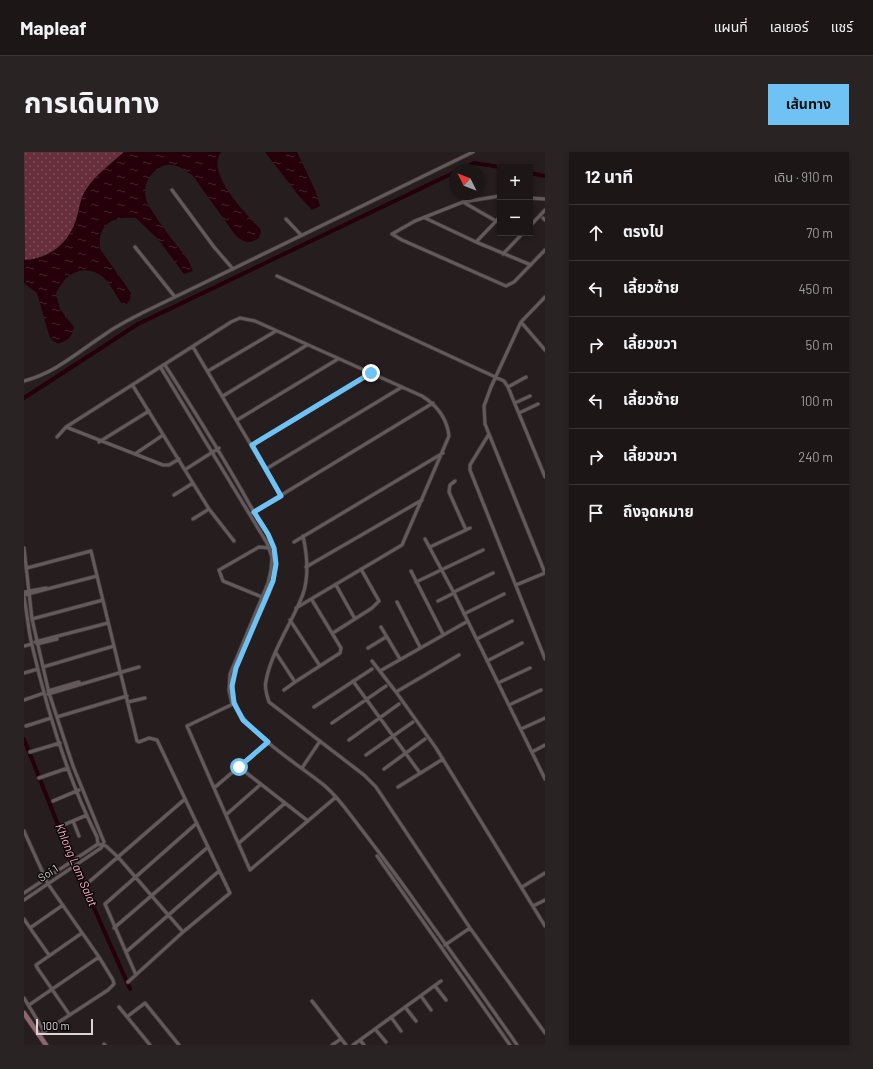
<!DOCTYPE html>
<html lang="th">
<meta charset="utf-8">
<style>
body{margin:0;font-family:Barlow,"Noto Sans Thai",sans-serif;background:#292323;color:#f1f3f6}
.controls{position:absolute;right:12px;top:12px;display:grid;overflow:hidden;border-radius:0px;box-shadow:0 2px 6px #0003}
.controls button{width:36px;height:36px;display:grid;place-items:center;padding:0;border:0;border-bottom:1px solid #3a3535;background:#1c1616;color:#f1f3f6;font:20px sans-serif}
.compass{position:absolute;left:425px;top:12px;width:36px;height:36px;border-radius:50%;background:#1c1616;box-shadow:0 2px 6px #0003;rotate:312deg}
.scale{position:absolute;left:12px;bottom:10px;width:57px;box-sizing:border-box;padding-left:4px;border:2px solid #d9d4d5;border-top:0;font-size:11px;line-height:14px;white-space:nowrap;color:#d9d4d5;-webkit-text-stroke:3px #0c0809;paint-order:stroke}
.stop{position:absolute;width:12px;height:12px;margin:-9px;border:3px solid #6fc2f4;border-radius:50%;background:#fff}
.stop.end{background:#6fc2f4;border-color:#fff;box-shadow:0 1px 4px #0008}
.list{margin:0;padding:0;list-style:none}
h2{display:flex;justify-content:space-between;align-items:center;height:52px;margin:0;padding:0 16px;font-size:17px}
h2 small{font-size:13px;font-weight:400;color:#a09fa1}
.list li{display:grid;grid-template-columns:26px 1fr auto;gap:12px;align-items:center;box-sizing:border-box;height:56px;padding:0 16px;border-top:1px solid #3a3535}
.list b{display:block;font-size:15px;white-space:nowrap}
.list em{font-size:13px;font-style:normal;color:#a09fa1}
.icon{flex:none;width:22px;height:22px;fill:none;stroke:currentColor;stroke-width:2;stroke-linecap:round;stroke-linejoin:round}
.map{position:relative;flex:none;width:521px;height:893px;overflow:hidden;border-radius:0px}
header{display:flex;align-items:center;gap:24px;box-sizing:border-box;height:56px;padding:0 20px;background:#1c1616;border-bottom:1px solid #3a3535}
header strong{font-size:19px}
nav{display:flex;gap:22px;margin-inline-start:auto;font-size:14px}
.intro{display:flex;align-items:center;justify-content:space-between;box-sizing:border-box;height:96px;padding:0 24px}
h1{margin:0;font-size:28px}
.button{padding:10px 18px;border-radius:0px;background:#6fc2f4;color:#111;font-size:14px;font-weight:700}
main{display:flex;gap:24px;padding:0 24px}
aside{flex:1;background:#1c1616;border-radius:0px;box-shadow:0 2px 6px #0003}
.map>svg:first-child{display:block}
</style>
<header>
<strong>Mapleaf</strong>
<nav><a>แผนที่</a><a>เลเยอร์</a><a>แชร์</a></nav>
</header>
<div class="intro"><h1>การเดินทาง</h1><a class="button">เส้นทาง</a></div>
<main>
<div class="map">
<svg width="521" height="893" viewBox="0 0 521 893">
<defs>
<pattern id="grass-dots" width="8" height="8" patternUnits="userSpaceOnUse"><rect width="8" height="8" fill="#672e3b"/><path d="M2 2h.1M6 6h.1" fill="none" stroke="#7c4b56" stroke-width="1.8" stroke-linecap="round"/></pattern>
<pattern id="water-ripples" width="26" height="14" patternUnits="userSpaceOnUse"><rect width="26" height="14" fill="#25000a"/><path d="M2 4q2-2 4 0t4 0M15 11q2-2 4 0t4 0" fill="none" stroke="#44242d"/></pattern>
</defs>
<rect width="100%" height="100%" fill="#251d1e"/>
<!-- grass -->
<path fill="url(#grass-dots)" d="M 0,0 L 100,0 C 87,12 70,24 61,40 C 56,48 55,58 53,66 C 45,92 27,104 1,109 Z"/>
<!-- water -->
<path fill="url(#water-ripples)" d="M 100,0 L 197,0 C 181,22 223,62 237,78 L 235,86 C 226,92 221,91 212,84 L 169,24 C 159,16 147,8 135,16 C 124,23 119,34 122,47 C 126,60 155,96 164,108 L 169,119 L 160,122 L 134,87 L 112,66 C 90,64 73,71 76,97 L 107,141 L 106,147 L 103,152 L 97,151 C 92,143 86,131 79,125 C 60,110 40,122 32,142 L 36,157 L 50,175 C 48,186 43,188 34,192 L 26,186 L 13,141 L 0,131 L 0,108 C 25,108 44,92 52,68 C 55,59 56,48 61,39 C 71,23 87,12 100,0 Z
M 241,0 L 273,0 L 291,38 L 296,54 L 288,58 L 275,44 Z"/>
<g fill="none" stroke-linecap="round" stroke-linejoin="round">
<!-- canal -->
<path stroke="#25000a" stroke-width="4" d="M 435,18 L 450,11 L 476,15
M 506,21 L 521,24
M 0,246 L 114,172 L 431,20
M 0,587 L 42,693 L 106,837"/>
<!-- street casing -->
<g stroke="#3f3839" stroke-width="4.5">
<path id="street" d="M 148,38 L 190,95 L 209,117
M 476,44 L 439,50 L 391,69 L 368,82 L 378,88 L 482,134 L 490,130 L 521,98
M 506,46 L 521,47
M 439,50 L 472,69
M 401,66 L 452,90 L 507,113
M 519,66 L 521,68
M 262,67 L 277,83
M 506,74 L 521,58
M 452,90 L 476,65
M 111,95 L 151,145
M 479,102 L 499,81
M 253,124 L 480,229 L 484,235 L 521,325
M 521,145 L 497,170 L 467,235 L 460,254 L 461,272 L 521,421
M 497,170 L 521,198
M 169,195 L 257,344
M 141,213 C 171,260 200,306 227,355 C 237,372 253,389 252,411 C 251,454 197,510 211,551 C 220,580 277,614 301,634 C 316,647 326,663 338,678 C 354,699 370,720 385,741 C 421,792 458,842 493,893
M 137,216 L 243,391 L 248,405 L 247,418 L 244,431 L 206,522 L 205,538 L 208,552
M 184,219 L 252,179
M 0,229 C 31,221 54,200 80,183 C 92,174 105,168 118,161 L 449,0
M 109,234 L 185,357 L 210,389
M 484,235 L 502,225
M 199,244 L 283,193
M 491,251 L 506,244
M 495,261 L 514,252
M 213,268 L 314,207
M 465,282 L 446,313 L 446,318 L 521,507
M 33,285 L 42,275
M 75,290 L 125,259
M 228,293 L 347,221
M 111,302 L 139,283
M 155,307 L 145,313 L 139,313 L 42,275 L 207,170 L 216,166 L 231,169 L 398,244 C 414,254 423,266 425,284 L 378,393 L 272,456
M 162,317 L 195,296
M 242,317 L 378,235
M 431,329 L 426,333 L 425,340 L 442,378
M 150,343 L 169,331
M 226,362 L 409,251
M 169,367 L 185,357
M 279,384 C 283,402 285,424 279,442 C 269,469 247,500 242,529 C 240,536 243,543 245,550 L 340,623 L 352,635 L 446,776 L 521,881
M 401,387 L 430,441 L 521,627
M 270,390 L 419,301
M 406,395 L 446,376
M 0,396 L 8,467 L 25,541 L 49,614 L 80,690 L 77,696 L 0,748
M 282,415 L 398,348
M 3,416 L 67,399 L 113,589 L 115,590 L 125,586 L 133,588 L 206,741 L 159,780 L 104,830
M 387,419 L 419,482
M 392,430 L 459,398
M 312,433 L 331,467
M 492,433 L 521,421
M 0,440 L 22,436
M 430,440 L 469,421
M 0,443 L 73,424
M 0,445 C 3,460 4,477 8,493 C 23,558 43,625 73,685 L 74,692
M 238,445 L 199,429 L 195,418 L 235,395 L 245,396
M 414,449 L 430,441
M 373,450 L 396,495
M 440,462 L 480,442
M 8,467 L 79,448
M 266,468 L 296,514
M 357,475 L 376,507
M 309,481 L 348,456 L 355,449 L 337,417
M 453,487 L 488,469
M 11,490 L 84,471
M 13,492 L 33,487
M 0,494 L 8,492
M 344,496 L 362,485
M 252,501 L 271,530 L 316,501 L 317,496 L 288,448
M 435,503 L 372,540 L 412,596 L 521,774
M 348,509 L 372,540
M 463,509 L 498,491
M 19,515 L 90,494
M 356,519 L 444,469
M 0,521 L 14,517
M 329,529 L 396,621
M 474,531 L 506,516
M 260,538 L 271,530
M 24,539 L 55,530
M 24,542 L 115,515
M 0,548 L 20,541
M 104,550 L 121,546
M 485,553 L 517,538
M 290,555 L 348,517
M 33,565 L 103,544
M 308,571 L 362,534
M 2,574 L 27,566
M 497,577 L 521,566
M 325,588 L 375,552
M 244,590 L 190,636 L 226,718 L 312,645
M 6,600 L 36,591
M 508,600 L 521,593
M 342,603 L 389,570
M 215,615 L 284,669
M 278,616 L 296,589
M 360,617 L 401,587
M 15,626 L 44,616
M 374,635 L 419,607
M 190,636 L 163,574 L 209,552
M 29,649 L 55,638
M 203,662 L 237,632
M 49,669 L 55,684
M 37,674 L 63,663
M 0,679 L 24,732 L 75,805 L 89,828 L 90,832 L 84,838 L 15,883
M 215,691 L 261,651
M 74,692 L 82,694 L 94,705 L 159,780
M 353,704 L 486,893
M 65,730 L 161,647
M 498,735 L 521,721
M 0,741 L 74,692
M 509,754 L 521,748
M 0,767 L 6,776
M 90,776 L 184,695
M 421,793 L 446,776
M 102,800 L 195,719
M 25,803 L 6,776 L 39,753
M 112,823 L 81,752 L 173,671
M 411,834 L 422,848
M 397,844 L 407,858
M 0,846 L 20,879
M 288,849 L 322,893
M 5,853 L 75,805
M 95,855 L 126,893
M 381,855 L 392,869
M 45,862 L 14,817 L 12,813 L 58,781
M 104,864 L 121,851 L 155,893
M 367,865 L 377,879
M 351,877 L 362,890
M 336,888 L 340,893
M 80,892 L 81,893
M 308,893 L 317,887
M 329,893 L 417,829"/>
</g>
<!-- secondary casing -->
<g stroke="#3f3839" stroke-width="6">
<path id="secondary" d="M 0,861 L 22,893"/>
</g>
<!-- street -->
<use href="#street" stroke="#645a5c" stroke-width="3"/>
<!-- secondary -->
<use href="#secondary" stroke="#8e666e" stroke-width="4.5"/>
</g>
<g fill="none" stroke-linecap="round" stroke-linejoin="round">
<!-- route -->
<path stroke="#6fc2f4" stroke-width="5" d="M 215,615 L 244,590 L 219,568 L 210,551 L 208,534 L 212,516 L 249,429 L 252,412 L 250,396 L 244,382 L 230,360 L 257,344 L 228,293 L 347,221"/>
</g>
<g text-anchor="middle" stroke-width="3" stroke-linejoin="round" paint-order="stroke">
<!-- street labels -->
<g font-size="11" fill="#d9d4d5" stroke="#0c0809">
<text transform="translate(24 721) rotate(-33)" y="4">Soi 1</text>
</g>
<!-- water labels -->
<g font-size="12" font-style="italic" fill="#fbaebc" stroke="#0c0809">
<text transform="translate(52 713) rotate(67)" y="4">Khlong Lam Salat</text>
</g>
</g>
</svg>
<div class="controls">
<button>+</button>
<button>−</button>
</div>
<svg class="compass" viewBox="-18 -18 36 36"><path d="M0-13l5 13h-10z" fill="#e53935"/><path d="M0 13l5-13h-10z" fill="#a09fa1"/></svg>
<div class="scale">100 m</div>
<div class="stop" style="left:215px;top:615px"></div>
<div class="stop end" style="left:347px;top:221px"></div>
</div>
<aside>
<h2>12 นาที<small>เดิน · 910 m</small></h2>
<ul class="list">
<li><svg class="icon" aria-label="ahead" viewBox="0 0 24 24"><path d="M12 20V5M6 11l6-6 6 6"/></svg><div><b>ตรงไป</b></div><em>70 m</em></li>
<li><svg class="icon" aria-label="left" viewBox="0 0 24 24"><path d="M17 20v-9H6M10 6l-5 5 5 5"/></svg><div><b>เลี้ยวซ้าย</b></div><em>450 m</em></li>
<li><svg class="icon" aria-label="right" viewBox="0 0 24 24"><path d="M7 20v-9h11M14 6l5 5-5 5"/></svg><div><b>เลี้ยวขวา</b></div><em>50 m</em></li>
<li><svg class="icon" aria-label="left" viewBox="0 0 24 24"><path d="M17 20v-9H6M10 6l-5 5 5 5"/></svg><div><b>เลี้ยวซ้าย</b></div><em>100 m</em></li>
<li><svg class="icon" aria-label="right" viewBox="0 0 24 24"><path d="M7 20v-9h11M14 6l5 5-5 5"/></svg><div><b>เลี้ยวขวา</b></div><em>240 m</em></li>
<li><svg class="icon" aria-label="arrive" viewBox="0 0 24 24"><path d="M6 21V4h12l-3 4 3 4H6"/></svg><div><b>ถึงจุดหมาย</b></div></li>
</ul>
</aside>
</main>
